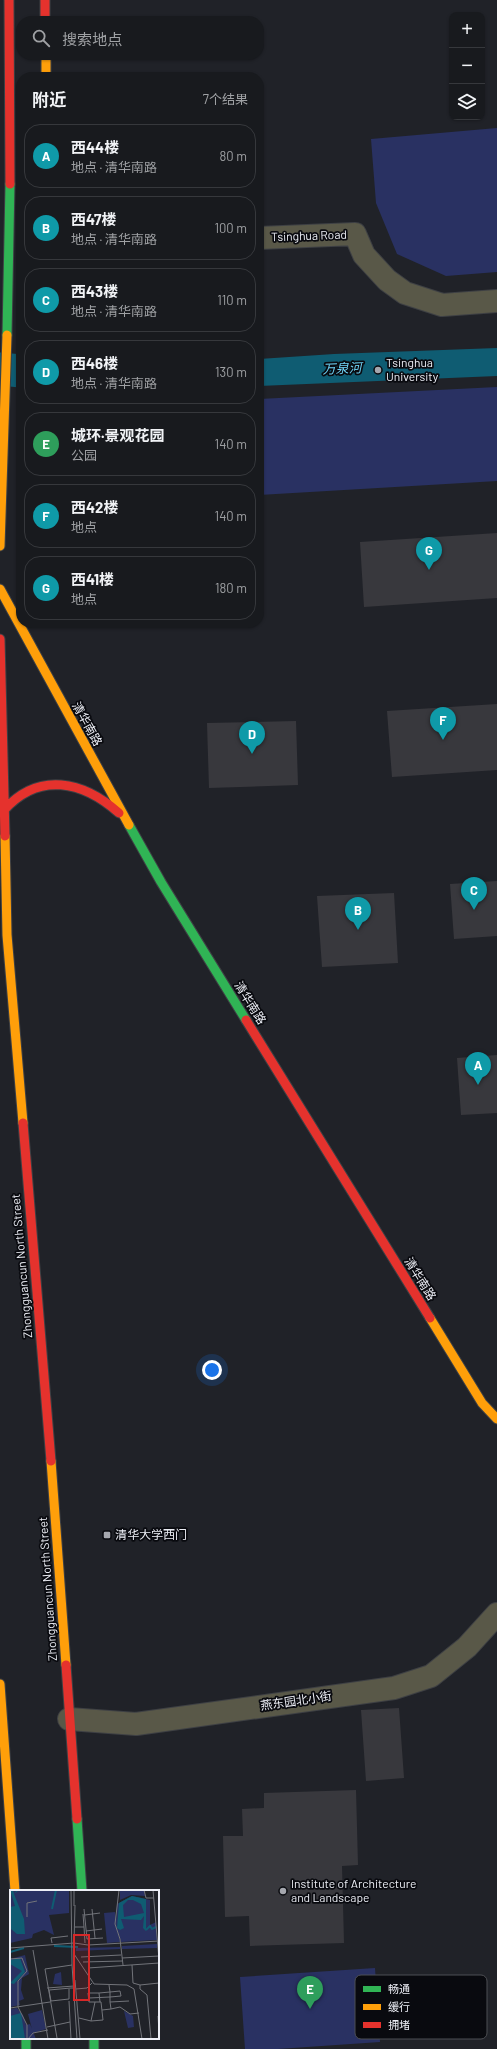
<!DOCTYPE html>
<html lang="zh">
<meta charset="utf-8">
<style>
body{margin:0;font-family:Barlow,"Noto Sans SC",sans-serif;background:#212327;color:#f1f3f6}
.controls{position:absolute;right:12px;top:12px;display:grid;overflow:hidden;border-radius:8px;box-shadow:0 1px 3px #0004}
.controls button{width:36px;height:36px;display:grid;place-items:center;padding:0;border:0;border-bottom:1px solid #36383c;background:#181a1e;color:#f1f3f6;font:20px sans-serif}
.you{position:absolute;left:212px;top:1370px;width:14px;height:14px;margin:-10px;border:3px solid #fff;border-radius:50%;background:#1a73e8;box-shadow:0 0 0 6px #1a73e833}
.badge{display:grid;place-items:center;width:26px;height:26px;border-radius:50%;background:#b45309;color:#fff;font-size:13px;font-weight:700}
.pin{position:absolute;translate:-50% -33px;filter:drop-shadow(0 1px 2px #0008)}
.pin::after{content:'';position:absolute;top:21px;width:14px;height:12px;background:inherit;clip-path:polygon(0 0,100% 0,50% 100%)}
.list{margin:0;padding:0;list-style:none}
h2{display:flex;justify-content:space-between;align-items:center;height:52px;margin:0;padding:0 16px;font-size:17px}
h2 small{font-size:13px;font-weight:400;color:#9fa1a4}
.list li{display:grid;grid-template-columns:26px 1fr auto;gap:12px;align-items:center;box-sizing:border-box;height:64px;margin:0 8px 8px;padding:0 8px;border:1px solid #36383c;border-radius:16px}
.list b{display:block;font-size:15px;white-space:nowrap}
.list p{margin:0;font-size:13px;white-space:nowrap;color:#9fa1a4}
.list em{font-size:13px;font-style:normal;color:#9fa1a4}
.icon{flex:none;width:22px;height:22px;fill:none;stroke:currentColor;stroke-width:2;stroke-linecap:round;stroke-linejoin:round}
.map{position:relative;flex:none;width:497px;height:2049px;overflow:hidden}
.search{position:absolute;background:#181a1e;box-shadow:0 1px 3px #0004;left:16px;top:16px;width:248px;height:44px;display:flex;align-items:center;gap:10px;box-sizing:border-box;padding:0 14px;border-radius:16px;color:#9fa1a4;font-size:15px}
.panel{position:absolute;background:#181a1e;box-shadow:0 1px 3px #0004;left:16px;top:72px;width:248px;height:556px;border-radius:16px}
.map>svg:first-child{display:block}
</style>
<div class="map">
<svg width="497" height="2049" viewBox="0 0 497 2049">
<rect width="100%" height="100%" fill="#202228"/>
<!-- green -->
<path fill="#293162" d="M 497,128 L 497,272 L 446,276 L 397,254 L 376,203 L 371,139 Z
M 497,387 L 497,481 L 259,495 L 259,399 Z
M 375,1968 L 380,2042 L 278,2049 L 245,2049 L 240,1977 Z"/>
<!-- water -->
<path fill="#0f5c72" d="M 497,348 L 497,376 L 259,386 L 259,359 L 334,354 Z"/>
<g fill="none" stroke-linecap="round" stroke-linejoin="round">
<!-- canal -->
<path stroke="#0f5c72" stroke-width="33" d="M 0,369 L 21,371"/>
</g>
<!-- building -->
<path fill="#38383d" d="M 497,533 L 497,598 L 364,607 L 360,542 Z
M 497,704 L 497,770 L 392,777 L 387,711 Z
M 296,721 L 298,785 L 209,788 L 207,723 Z
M 497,881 L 497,936 L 454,939 L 450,884 Z
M 394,893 L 398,963 L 322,967 L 317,896 Z
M 497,1055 L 497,1113 L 461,1115 L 457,1058 Z
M 399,1708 L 404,1778 L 366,1781 L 361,1710 Z
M 356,1790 L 358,1865 L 342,1866 L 344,1943 L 250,1946 L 249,1916 L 225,1917 L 223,1836 L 243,1836 L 242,1809 L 264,1808 L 264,1793 Z"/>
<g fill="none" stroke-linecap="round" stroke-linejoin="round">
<!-- street casing -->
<g stroke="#3e4044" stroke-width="24">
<path id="street" d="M 259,238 L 355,234 L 364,255 L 387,280 L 405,293 L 442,305 L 497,301
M 69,1719 L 136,1724 L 394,1688 L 431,1676 L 467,1647 L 497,1614"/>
</g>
<!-- fast casing -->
<g stroke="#3e4044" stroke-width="11">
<path id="fast" d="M 7,335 L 10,184
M 129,825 L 161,882 L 246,1020
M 77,1819 L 82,1891
M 26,2038 L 26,2049
M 94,2038 L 94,2049"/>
</g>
<!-- slow casing -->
<g stroke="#3e4044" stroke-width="11">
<path id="slow" d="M 46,55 L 46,77
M 0,546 L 7,335
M 0,589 L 129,825
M 5,836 L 7,935 L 23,1123
M 430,1318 L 482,1403 L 497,1419
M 51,1461 L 66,1665
M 0,1684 L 15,1891"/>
</g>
<!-- jam casing -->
<g stroke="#3e4044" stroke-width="11">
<path id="jam" d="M 9,0 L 10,184
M 45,0 L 45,21
M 0,639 L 5,836
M 4,810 C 39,771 83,781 119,813
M 246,1020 L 430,1318
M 23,1123 L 51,1461
M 66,1665 L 77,1819"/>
</g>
<!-- street -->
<use href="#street" stroke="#595848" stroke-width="22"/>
<!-- fast -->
<use href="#fast" stroke="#30b455" stroke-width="9"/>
<!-- slow -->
<use href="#slow" stroke="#ff9f0a" stroke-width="9"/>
<!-- jam -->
<use href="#jam" stroke="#e5322d" stroke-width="9"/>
</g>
<!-- markers -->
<g fill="#a5a7ae" stroke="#090a0f" stroke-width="1.5">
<circle cx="378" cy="370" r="4"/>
<rect x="103" y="1531" width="8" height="8" rx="2"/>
<circle cx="283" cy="1891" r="4"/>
</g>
<g text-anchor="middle" stroke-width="3.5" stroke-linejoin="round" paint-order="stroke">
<!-- street labels -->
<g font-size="12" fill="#edeff6" stroke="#090a0f">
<text transform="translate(309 236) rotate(-2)" y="4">Tsinghua Road</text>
<text transform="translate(87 724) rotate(61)" y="4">清华南路</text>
<text transform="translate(250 1003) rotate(58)" y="4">清华南路</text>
<text transform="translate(22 1266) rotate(-95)" y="4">Zhongguancun North Street</text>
<text transform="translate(420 1279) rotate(58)" y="4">清华南路</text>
<text transform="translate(48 1589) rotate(-94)" y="4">Zhongguancun North Street</text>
<text transform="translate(296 1701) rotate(-8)" y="4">燕东园北小街</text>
</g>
<!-- poi labels -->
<g font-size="12" fill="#edeff6" stroke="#090a0f" text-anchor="start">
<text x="386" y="367">Tsinghua<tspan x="386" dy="14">University</tspan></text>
<text x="115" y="1539">清华大学西门</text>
<text x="291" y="1888">Institute of Architecture<tspan x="291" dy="14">and Landscape</tspan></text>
</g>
<!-- water labels -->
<g font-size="13" font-style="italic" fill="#6fd3f6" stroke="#090a0f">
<text transform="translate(342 368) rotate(-2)" y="5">万泉河</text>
</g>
</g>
<!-- overview -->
<g transform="translate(10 1890)">
<rect width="149" height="149" fill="#202228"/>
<path d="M 0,0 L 59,0 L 59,23 L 39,25 L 44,45 L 34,40 L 23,44 L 22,48 L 0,53 ZM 134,0 L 135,6 L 121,5 L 110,10 L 110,1 ZM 122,6 L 140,10 L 140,35 L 146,32 L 147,50 L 111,52 L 106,34 L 107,14 ZM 105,22 L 110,52 L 97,53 L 94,23 ZM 147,54 L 147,58 L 112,59 L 112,56 ZM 110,57 L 110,59 L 66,61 L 66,58 ZM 15,65 L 19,84 L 12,88 L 11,100 L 14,109 L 9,111 L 10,115 L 0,117 L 0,69 ZM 51,82 L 52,95 L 43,94 L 45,84 ZM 7,118 L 13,125 L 16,135 L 20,134 L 26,149 L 0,149 L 0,119 ZM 32,120 L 36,139 L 23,143 L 18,124 ZM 114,121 L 123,126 L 124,137 L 118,138 Z" fill="#293162"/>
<path d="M 0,0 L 3,0 L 4,4 L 7,0 L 9,0 L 4,4 L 14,29 L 15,44 L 7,44 L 1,39 L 0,17 L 5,16 ZM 122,6 L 136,9 L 136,41 L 133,38 L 134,26 L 131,30 L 111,29 L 114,38 L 110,40 L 107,38 L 109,13 ZM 123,10 L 131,14 L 134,23 L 114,27 L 113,15 L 118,10 ZM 10,68 L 15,82 L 4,94 L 0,93 L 12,81 L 0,74 L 0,70 ZM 11,123 L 15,149 L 0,148 L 0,126 Z" fill="#0f5c72" fill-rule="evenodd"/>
<path fill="none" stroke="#0f5c72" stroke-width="2" d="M 42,19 L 46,0M 136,40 L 140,36 L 142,39 L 146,37M 44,56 L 68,57M 0,62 L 14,58"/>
<path fill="none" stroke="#72747a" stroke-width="1" d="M 61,0 L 62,75 L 67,149M 109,0 L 105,34 L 110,49 L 113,75M 134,0 L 136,8 L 144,8M 143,0 L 149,70M 65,15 L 64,53 L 78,55 L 149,51M 64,16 L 64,0M 74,19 L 77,49 L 93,48M 82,19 L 85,48M 73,24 L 74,37M 75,25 L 90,23M 17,27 L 17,13 L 27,11M 65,37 L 74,37 L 75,53M 76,41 L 92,39M 42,53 L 41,48 L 58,46M 0,58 L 64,53M 23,60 L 38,149M 64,64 L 84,94 L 117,95 L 124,99 L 132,149M 71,67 L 111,65M 112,68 L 149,66M 0,69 L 12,68 L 17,81 L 8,91 L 8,117M 73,72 L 112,71M 122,75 L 123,93 L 130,95M 78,78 L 149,73M 65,90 L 70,149M 37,98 L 64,96M 59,99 L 59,109 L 41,111 L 39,100 L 61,98 L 64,98M 66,99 L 77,98 L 82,93M 89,103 L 100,102 L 110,101 L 111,106 L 100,107 L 100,102 L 99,95M 79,108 L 100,107 L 100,112 L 119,111M 59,111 L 61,149M 8,117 L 17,135 L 17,149M 0,118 L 40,112M 101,119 L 110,117 L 120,124 L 129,123M 92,120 L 101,119 L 100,112M 148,126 L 149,142M 69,128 L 81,131 L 85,112M 81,131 L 93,130 L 91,112 L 79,112 L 78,103 L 89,103 L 90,112M 37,137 L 60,132M 47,148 L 35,79 L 62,75M 18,149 L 23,143 L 38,140M 141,149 L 137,105 L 130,99 L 130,95 L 149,93"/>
<path fill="#d62828" fill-opacity="0.15" stroke="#d62828" stroke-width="2" d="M 64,45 L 79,45 L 79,110 L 64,110 Z"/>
<rect width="149" height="149" fill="none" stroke="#edeff6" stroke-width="2"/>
</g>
<!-- legend -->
<rect x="355" y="1975" width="132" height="64" rx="6" fill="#090a0f" stroke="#4d4f54" stroke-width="1"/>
<rect x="363" y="1986" width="18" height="6" fill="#30b455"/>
<rect x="363" y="2004" width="18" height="6" fill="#ff9f0a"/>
<rect x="363" y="2022" width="18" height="6" fill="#e5322d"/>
<g font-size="11" fill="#edeff6">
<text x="388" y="1993">畅通</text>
<text x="388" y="2011">缓行</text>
<text x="388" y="2029">拥堵</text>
</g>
</svg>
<div class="controls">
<button>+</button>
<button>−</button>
<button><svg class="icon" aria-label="layers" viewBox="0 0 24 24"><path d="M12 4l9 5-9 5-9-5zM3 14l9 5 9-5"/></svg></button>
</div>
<div class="you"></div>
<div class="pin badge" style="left:478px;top:1085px;background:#0f9aa8">A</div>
<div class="pin badge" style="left:358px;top:930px;background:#0f9aa8">B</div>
<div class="pin badge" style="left:474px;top:910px;background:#0f9aa8">C</div>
<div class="pin badge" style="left:252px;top:754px;background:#0f9aa8">D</div>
<div class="pin badge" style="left:310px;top:2009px;background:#2e9e5b">E</div>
<div class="pin badge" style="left:443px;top:740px;background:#0f9aa8">F</div>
<div class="pin badge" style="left:429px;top:570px;background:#0f9aa8">G</div>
<div class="search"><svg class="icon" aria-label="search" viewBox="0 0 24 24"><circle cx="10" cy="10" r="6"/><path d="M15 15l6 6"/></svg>搜索地点</div>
<section class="panel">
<h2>附近<small>7个结果</small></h2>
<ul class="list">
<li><span class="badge" style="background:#0f9aa8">A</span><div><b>西44楼</b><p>地点 · 清华南路</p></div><em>80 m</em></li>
<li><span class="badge" style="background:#0f9aa8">B</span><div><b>西47楼</b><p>地点 · 清华南路</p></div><em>100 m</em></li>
<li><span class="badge" style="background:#0f9aa8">C</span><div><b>西43楼</b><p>地点 · 清华南路</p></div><em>110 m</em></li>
<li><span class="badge" style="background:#0f9aa8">D</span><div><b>西46楼</b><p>地点 · 清华南路</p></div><em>130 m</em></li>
<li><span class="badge" style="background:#2e9e5b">E</span><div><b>城环·景观花园</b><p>公园</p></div><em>140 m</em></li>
<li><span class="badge" style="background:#0f9aa8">F</span><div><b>西42楼</b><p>地点</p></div><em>140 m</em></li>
<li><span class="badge" style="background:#0f9aa8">G</span><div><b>西41楼</b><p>地点</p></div><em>180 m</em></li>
</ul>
</section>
</div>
